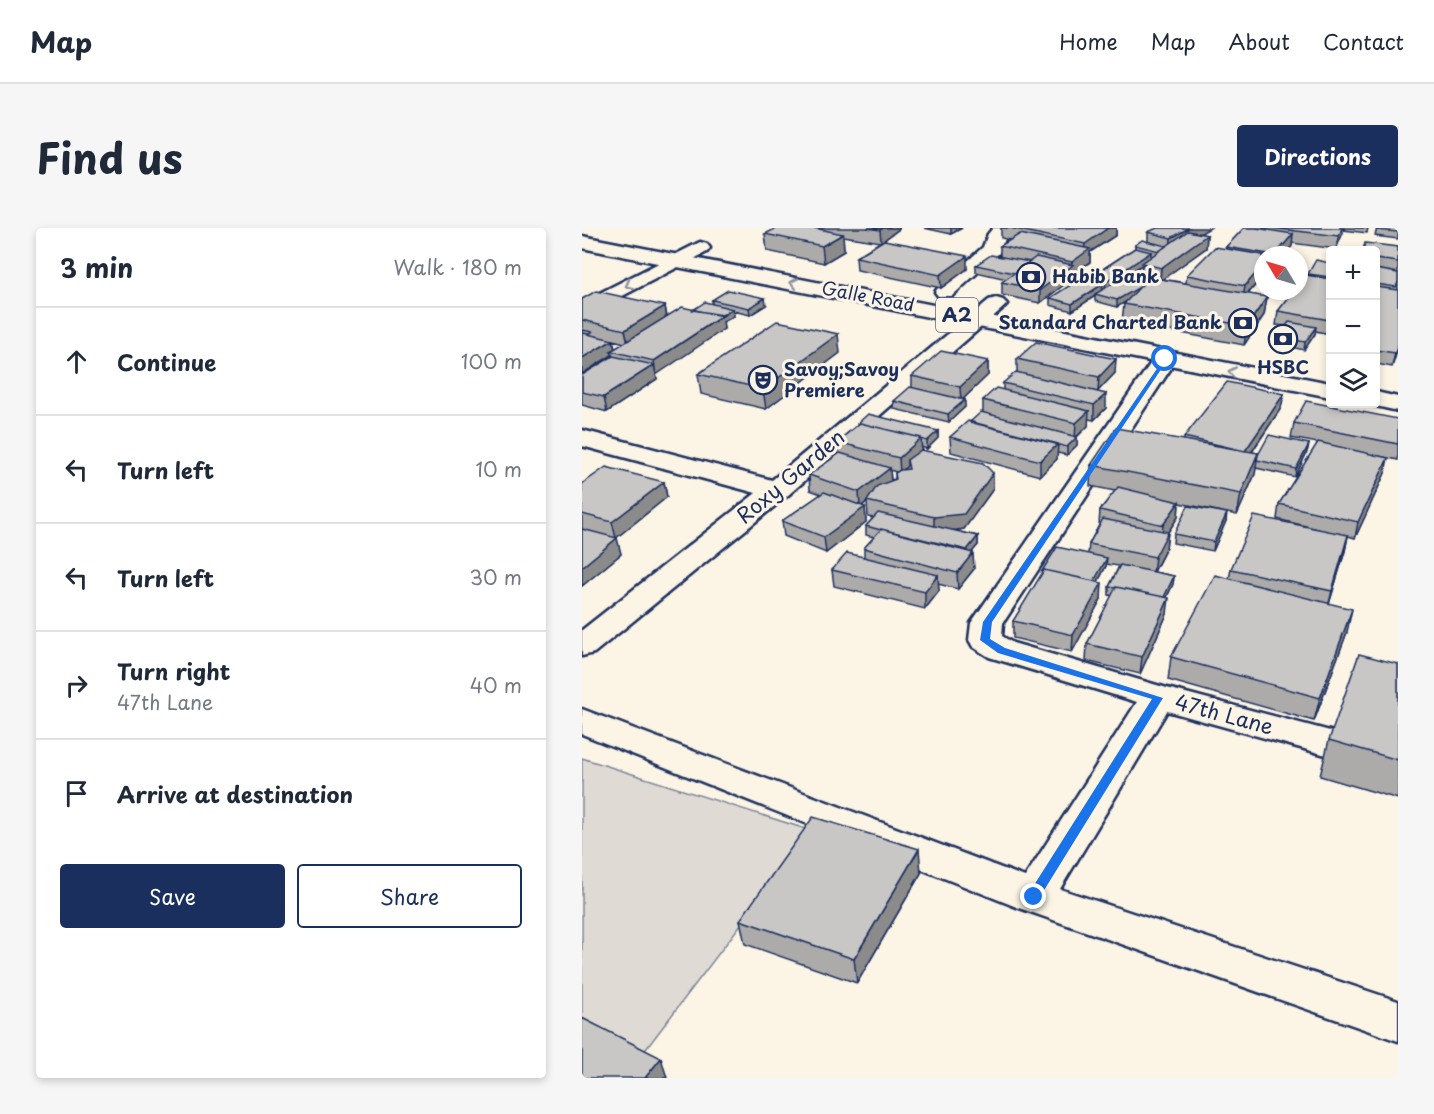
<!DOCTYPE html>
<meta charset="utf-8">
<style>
body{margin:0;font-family:"Playpen Sans",sans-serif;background:#f6f6f7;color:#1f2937}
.controls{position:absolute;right:18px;top:18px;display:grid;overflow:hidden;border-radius:6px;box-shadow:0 3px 9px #0003}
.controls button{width:54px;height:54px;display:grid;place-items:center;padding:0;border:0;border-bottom:2px solid #e0e1e3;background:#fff;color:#1f2937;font:30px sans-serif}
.compass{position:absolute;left:672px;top:18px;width:54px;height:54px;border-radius:50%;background:#fff;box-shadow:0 3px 9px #0003;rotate:308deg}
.stop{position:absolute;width:18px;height:18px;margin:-14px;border:4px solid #1a73e8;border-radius:50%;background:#fff}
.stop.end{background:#1a73e8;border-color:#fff;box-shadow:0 2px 6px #0008}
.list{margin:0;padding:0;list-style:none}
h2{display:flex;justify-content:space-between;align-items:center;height:78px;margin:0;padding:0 24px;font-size:26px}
h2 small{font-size:20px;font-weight:400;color:#747a83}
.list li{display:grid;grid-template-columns:39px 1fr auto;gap:18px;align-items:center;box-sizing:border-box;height:108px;padding:0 24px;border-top:2px solid #e0e1e3}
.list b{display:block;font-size:22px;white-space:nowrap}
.list p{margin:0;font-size:20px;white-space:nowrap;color:#747a83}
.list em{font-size:20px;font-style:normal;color:#747a83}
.actions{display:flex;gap:12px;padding:18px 24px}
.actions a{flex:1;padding:14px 0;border:2px solid #1b2f5e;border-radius:6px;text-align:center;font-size:21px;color:#1b2f5e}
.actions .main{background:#1b2f5e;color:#fff}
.icon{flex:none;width:33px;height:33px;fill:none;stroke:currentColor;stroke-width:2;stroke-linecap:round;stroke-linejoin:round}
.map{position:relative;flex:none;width:816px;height:850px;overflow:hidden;border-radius:6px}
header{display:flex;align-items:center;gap:36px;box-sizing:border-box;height:84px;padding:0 30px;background:#fff;border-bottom:2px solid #e0e1e3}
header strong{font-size:28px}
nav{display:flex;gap:33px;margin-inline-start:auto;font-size:21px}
.intro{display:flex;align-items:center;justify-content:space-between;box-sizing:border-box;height:144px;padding:0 36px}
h1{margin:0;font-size:42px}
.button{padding:15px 27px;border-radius:6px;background:#1b2f5e;color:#fff;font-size:21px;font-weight:700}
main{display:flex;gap:36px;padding:0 36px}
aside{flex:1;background:#fff;border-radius:6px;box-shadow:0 3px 9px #0003}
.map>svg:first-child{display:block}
</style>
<header>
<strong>Map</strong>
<nav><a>Home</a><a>Map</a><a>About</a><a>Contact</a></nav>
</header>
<div class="intro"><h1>Find us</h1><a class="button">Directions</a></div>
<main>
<aside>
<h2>3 min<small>Walk · 180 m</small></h2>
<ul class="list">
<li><svg class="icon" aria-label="ahead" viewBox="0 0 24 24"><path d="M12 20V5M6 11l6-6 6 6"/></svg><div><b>Continue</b></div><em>100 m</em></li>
<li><svg class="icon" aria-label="left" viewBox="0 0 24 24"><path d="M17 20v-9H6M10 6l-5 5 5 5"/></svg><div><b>Turn left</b></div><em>10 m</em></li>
<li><svg class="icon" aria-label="left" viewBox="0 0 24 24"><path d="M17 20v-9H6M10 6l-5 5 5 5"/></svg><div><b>Turn left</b></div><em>30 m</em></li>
<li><svg class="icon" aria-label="right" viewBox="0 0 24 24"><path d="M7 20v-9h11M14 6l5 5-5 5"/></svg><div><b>Turn right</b><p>47th Lane</p></div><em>40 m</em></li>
<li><svg class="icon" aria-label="arrive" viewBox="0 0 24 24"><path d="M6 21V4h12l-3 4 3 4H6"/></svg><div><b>Arrive at destination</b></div></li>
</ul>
<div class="actions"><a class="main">Save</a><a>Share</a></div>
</aside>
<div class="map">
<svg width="816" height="850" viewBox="0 0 816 850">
<rect width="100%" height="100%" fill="#fcf5e5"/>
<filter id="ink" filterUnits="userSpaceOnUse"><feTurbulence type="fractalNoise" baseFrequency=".0167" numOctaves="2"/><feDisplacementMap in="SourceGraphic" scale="12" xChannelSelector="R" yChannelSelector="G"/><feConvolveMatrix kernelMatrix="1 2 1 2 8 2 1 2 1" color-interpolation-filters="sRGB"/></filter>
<g filter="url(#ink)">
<!-- green -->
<path fill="#dfdbd4" stroke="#7d8599" stroke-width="1.5" d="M 0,530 L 230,603 L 61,825 L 0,794 Z"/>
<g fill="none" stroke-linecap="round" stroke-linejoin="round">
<!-- minor casing -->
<g stroke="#1b2f5e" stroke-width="5">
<path id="minor" d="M 411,0 L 433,0 L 424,9 L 417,25 L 370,68 L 356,68 L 353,64 L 356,60 L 401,19 L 406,6 Z
M 118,14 L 125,16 L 128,20 L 125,24 L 0,89 L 0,74 Z
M 414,70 L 421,72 L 425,76 L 421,80 L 205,268 L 12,425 L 0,428 L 0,402 L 174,265 L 0,218 L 0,202 L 190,252 L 407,72 Z
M 583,124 L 591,126 L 595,131 L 421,395 L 420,408 L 431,415 L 585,460 L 816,521 L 816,547 L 585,483 L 478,661 L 816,773 L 816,813 L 437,680 L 0,506 L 0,481 L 443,649 L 555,474 L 407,429 L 391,419 L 387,412 L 389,395 L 575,126 Z"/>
</g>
<!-- highway casing -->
<g stroke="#1b2f5e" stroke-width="5">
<path id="highway" d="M 0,8 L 748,155 L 748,169 L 0,20 Z
M 794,164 L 816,169 L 816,183 L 785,176 L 794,176 Z"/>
</g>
<!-- minor -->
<use href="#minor" fill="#fcf5e5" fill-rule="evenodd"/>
<!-- highway -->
<use href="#highway" fill="#fcf5e5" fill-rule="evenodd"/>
</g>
<!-- wall -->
<path fill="#acabaa" stroke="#1b2f5e" stroke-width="1.5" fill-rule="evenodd" d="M 238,0 L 317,0 L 317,1 L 302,12 L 385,41 L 359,60 L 275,42 L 274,29 L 298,14 L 261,8 L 262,23 L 242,35 L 185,23 L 183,6 L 238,1 Z
M 342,0 L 380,0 L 369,6 Z
M 419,0 L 534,0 L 534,7 L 508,24 L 508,34 L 491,45 L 491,50 L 458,75 L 420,67 L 420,54 L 425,51 L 394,44 L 394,37 L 418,28 L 418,18 L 428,12 L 419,10 Z
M 662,0 L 786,0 L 785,5 L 761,2 L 754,21 L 710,15 L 710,18 L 702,27 L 681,27 L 681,48 L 666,66 L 685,69 L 682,87 L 662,117 L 540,94 L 542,76 L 543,74 L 535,79 L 513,73 L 513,68 L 490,83 L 468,77 L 468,70 L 507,53 L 507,50 L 553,20 L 553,17 L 566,14 L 566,4 L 617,6 L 625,7 L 624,20 L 580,51 L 604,55 L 605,47 L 643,21 L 644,19 ZM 560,36 L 559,45 L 530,56 Z
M 795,0 L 816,0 L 816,11 L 793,8 Z
M 816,19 L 816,120 L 810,139 L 794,136 L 794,22 Z
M 748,35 L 748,106 L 733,103 L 733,106 L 722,122 L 695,116 L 696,109 L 704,98 L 694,97 L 696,83 L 726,46 Z
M 0,71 L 83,78 L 85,89 L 130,76 L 130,72 L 184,77 L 168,87 L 151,83 L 152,88 L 141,94 L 142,101 L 74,146 L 75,151 L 25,184 L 0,177 L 0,147 L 30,128 L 30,127 L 0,146 ZM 31,112 L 43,115 L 33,121 Z
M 258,125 L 184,181 L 119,166 L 116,146 Z
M 435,131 L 533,145 L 516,163 L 524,180 L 512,192 L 506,191 L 506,198 L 495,209 L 495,217 L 485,227 L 475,225 L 475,231 L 458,248 L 369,224 L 368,209 L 388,194 L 401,185 L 401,172 L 421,162 L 421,155 L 435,144 Z
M 406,133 L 406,147 L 381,171 L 383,179 L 367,194 L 312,181 L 312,173 L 330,159 L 330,148 Z
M 702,166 L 699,180 L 670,224 L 676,225 L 727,216 L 725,224 L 713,249 L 674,240 L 673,246 L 655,287 L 597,275 L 596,289 L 586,304 L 584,320 L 572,344 L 592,348 L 591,356 L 585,369 L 585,386 L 558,446 L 504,433 L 505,416 L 530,368 L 527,367 L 527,359 L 537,338 L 524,336 L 524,338 L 516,354 L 519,371 L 490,424 L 431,410 L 431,393 L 506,326 L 507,316 L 517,297 L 518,282 L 533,263 L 508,258 L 509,237 L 602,212 L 602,209 Z
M 816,191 L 816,232 L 797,228 L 803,245 L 773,310 L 766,308 L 763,323 L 747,376 L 765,404 L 732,493 L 586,452 L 589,429 L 647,351 L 649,341 L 736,301 L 695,291 L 697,276 L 736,215 L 709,210 L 712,195 Z
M 275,196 L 356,203 L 356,210 L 345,221 L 339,219 L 340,222 L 411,261 L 382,301 L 372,303 L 396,308 L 396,317 L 389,325 L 392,341 L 376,361 L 356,356 L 357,363 L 343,381 L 252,358 L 250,342 L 282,329 L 282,320 L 292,309 L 284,307 L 284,298 L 291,290 L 286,289 L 285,274 L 280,278 L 283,279 L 284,294 L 244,325 L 202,308 L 200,293 L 239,266 L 228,262 L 227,247 L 256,226 L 255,214 L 275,197 ZM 308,242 L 314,244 L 313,245 L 313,251 L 309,252 Z
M 82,254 L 85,269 L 34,310 L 39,326 L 0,358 L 0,256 Z
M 644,293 L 631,323 L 591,315 L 592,306 Z
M 816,436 L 816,571 L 738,548 L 747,512 Z
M 339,645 L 275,755 L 163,716 L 158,692 Z"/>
<!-- shaded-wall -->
<path fill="#8c8b8b" stroke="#1b2f5e" stroke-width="1.5" d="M 301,0 L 317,0 L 317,1 L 299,14 L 298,2 Z
M 369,0 L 380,0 L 369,6 Z
M 526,0 L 534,0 L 534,7 L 508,24 L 508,34 L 491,45 L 491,50 L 458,75 L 458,62 L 489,38 L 490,34 L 502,25 L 503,16 Z
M 607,0 L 628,0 L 588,23 L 589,10 Z
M 760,0 L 762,0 L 761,5 L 754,21 L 757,8 Z
M 261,6 L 262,23 L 242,35 L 240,18 Z
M 711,6 L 710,18 L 702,27 L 693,27 Z
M 625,7 L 624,20 L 578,53 L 579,40 Z
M 569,24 L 569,31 L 523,61 L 524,54 Z
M 385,28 L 385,41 L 359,60 L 358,47 Z
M 681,37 L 681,48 L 661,71 L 663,58 Z
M 573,49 L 573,56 L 535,79 L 535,72 Z
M 521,56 L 520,63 L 513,66 L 513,68 L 490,83 L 490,76 Z
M 685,69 L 682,87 L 662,117 L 665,98 Z
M 183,70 L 184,77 L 168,87 L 167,80 Z
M 83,78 L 85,92 L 46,115 L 43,102 Z
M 151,81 L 152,88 L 141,94 L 142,101 L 74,147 L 72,133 Z
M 734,99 L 733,106 L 722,122 L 723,114 Z
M 256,106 L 258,125 L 184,181 L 181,161 Z
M 31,112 L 33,124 L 29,123 L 30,127 L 0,146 L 0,130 Z
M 816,116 L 816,120 L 810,139 L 813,125 Z
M 534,131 L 533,145 L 516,163 L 517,149 Z
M 406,133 L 406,147 L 379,173 L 378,159 Z
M 72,137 L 75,151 L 25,184 L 22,169 Z
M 524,166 L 524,180 L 512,192 L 512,177 Z
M 702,166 L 699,180 L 660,238 L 663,223 Z
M 383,172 L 383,179 L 367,194 L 366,186 Z
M 507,183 L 506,198 L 493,210 L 494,195 Z
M 356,203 L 356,210 L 345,221 L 345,213 Z
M 495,209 L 495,217 L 485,227 L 485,219 Z
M 339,210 L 340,225 L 325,232 L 325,238 L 318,245 L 317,230 Z
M 476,216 L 475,231 L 458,248 L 458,233 Z
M 727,216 L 725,224 L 713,249 L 714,241 Z
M 676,225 L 673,246 L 655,287 L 659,266 Z
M 806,230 L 803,245 L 773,310 L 776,294 Z
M 308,240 L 309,256 L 278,279 L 277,264 Z
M 411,245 L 411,261 L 382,301 L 352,305 L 352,289 Z
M 82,254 L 85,269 L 34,310 L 30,294 Z
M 597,274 L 596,289 L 586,304 L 584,320 L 571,345 L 573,329 L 579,313 L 581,297 Z
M 283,279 L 284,294 L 244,325 L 242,309 Z
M 645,285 L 644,293 L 631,323 L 632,314 Z
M 766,307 L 763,323 L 746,379 L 750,363 Z
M 396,308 L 396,317 L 385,330 L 385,322 Z
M 35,310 L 39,326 L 0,358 L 0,339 Z
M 391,325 L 392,341 L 376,361 L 375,345 Z
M 525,330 L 524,338 L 511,363 L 511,354 Z
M 356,347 L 357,363 L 343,381 L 343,364 Z
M 592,348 L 591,356 L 580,379 L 581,370 Z
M 520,355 L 519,371 L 490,424 L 491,407 Z
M 587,370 L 585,386 L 558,446 L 560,429 Z
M 770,381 L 765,404 L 732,493 L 738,470 Z
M 337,621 L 339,645 L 275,755 L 272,731 Z
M 79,830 L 85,850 L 63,850 Z"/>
<!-- building -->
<path fill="#c8c7c6" stroke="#1b2f5e" stroke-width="1.5" d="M 195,0 L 232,0 L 261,6 L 240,18 L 183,6 Z
M 285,0 L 301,0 L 298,2 Z
M 428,0 L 526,0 L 503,16 Z
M 575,0 L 607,0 L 589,10 L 566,4 Z
M 662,0 L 674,0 L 711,6 L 693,27 L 644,19 Z
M 689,0 L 760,0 L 757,8 Z
M 795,0 L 816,0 L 816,4 L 795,2 Z
M 606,3 L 625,7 L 579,40 L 560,35 Z
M 438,6 L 508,21 L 490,34 L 418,18 Z
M 302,12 L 385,28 L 358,47 L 274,29 Z
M 560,12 L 584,18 L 577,23 L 553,17 Z
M 783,15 L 816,19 L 816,34 L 794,31 L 794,22 L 781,22 Z
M 633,19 L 681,27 L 681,37 L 663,58 L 605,47 Z
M 553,20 L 569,24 L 524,54 L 507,50 Z
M 409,27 L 448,34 L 432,45 L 394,37 Z
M 454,29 L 491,37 L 458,62 L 420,54 Z
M 734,32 L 748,35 L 748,49 L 726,46 Z
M 794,41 L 816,45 L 816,54 L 814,59 L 794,56 Z
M 552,43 L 573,49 L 567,49 L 558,59 L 535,72 L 513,66 Z
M 724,47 L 748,51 L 748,92 L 696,83 L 712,63 L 717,63 L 717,57 Z
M 567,49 L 685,69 L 665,98 L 542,76 Z
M 498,51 L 521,56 L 490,76 L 468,70 Z
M 794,59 L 816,62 L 816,116 L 813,125 L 794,122 Z
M 146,62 L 183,70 L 167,80 L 130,72 Z
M 14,63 L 83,78 L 43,102 L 0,92 L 0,71 Z
M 123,74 L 151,81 L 140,87 L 111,82 Z
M 100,79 L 140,88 L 72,133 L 29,123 Z
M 195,93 L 256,106 L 181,161 L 116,146 Z
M 707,94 L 734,99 L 723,114 L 696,109 Z
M 0,102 L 10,104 L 7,106 L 1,105 L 0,105 Z
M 0,105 L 1,105 L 31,112 L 0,130 Z
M 454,114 L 534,131 L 517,149 L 435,131 Z
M 359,123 L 406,133 L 378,159 L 330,148 Z
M 31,128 L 72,137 L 22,169 L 0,164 L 0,147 Z
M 434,144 L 524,166 L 512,177 L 421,155 Z
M 645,154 L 702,166 L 663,223 L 602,209 Z
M 328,159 L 383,172 L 366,186 L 312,173 Z
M 414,160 L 507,183 L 494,195 L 401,172 Z
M 724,173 L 816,191 L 816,216 L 712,195 Z
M 399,184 L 495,209 L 485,219 L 388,194 Z
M 286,186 L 356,203 L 345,213 L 338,211 L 339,210 L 278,195 L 275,196 Z
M 386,193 L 476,216 L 458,233 L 368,209 Z
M 278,195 L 339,210 L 317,230 L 255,214 Z
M 534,200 L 676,225 L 659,266 L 509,237 Z
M 687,207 L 727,216 L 714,241 L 675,232 L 676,227 Z
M 736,214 L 806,230 L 776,294 L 697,276 Z
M 339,222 L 401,235 L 411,245 L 382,286 L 352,289 L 285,273 L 295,258 L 314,251 L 313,245 L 318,242 L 327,241 L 325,232 Z
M 258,225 L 308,240 L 277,264 L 227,247 Z
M 24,239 L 82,254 L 30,294 L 0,286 L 0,256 Z
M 536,259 L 597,274 L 581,297 L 518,282 Z
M 242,264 L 283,279 L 242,309 L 200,293 Z
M 606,278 L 645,285 L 632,314 L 592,306 Z
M 296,285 L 396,308 L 385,322 L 299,301 L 299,302 L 284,298 Z
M 672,288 L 766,307 L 750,363 L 649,341 Z
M 521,291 L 586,304 L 573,329 L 507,316 Z
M 0,301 L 35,310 L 0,339 Z
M 299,301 L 391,325 L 375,345 L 282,320 Z
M 475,319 L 525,330 L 512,353 L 462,342 L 460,343 Z
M 265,325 L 356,347 L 343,364 L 250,342 Z
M 538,337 L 592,348 L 582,369 L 534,359 L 534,360 L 527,359 Z
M 462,342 L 520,355 L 491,407 L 431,393 Z
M 633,347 L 770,381 L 738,470 L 589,429 Z
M 534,359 L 587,370 L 560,429 L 505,416 Z
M 777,426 L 816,436 L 816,532 L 747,512 Z
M 231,589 L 337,621 L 272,731 L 158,692 Z
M 0,790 L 79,830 L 63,850 L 0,850 Z"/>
<!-- one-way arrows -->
<defs><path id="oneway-chevron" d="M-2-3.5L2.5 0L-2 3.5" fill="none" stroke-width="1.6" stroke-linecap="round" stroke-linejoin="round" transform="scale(1.5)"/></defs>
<g stroke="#8c92a2">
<use href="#oneway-chevron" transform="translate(212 55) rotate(-169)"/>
<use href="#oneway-chevron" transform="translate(47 57) rotate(152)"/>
<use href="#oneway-chevron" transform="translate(650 144) rotate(-169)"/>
</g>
</g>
<!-- route -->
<path fill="#1a73e8" d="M 583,129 L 586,131 L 410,394 L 408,411 L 423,420 L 581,470 L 456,672 L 452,674 L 446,669 L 447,665 L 570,471 L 416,425 L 398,412 L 401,394 Z"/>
<!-- icons -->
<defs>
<g id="bank-ring" transform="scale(1.5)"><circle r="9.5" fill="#fcf5e5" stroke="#1b2f5e" stroke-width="1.5"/><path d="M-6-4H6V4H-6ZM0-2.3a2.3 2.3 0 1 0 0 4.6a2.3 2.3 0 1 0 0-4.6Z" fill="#1b2f5e"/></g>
<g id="theatre-ring" transform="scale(1.5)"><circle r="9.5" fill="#fcf5e5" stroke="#1b2f5e" stroke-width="1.5"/><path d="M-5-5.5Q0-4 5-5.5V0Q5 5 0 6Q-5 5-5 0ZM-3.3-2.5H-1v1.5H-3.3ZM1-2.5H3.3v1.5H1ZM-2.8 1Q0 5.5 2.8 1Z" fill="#1b2f5e"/></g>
</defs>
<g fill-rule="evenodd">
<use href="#bank-ring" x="449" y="49"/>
<use href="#bank-ring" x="661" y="95"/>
<use href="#bank-ring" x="701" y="111"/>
<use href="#theatre-ring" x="181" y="152"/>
</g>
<g text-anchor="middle" stroke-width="6" stroke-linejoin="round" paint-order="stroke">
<!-- far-poi labels -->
<g font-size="18" font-weight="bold" fill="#1b2f5e" stroke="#fcf5e5" text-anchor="start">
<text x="470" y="55">Habib Bank</text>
<text x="640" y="101" text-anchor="end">Standard Charted Bank</text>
<text x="701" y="146" text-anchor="middle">HSBC</text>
<text x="202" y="148">Savoy;Savoy<tspan x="202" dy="21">Premiere</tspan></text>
</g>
<!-- far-street labels -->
<g font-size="18" fill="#1b2f5e" stroke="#fcf5e5">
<text transform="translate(286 69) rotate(11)" y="6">Galle Road</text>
</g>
<!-- shield labels -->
<rect fill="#fcf5e5" stroke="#5e6a86" stroke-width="1.5" x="354" y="70" width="42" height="34" rx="4.5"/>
<g font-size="20" font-weight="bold" fill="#1b2f5e">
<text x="375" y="94">A2</text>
</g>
<!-- street labels -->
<g font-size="21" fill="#1b2f5e" stroke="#fcf5e5">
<text transform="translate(209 249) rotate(-40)" y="7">Roxy Garden</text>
<text transform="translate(642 487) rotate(15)" y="7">47th Lane</text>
</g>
</g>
</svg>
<div class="controls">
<button>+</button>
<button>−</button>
<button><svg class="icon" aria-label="layers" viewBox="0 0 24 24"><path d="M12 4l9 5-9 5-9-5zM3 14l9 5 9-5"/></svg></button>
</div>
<svg class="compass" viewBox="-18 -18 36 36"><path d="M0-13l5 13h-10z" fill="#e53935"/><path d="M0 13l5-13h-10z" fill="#747a83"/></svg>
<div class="stop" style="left:583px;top:131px"></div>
<div class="stop end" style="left:452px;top:669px"></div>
</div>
</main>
